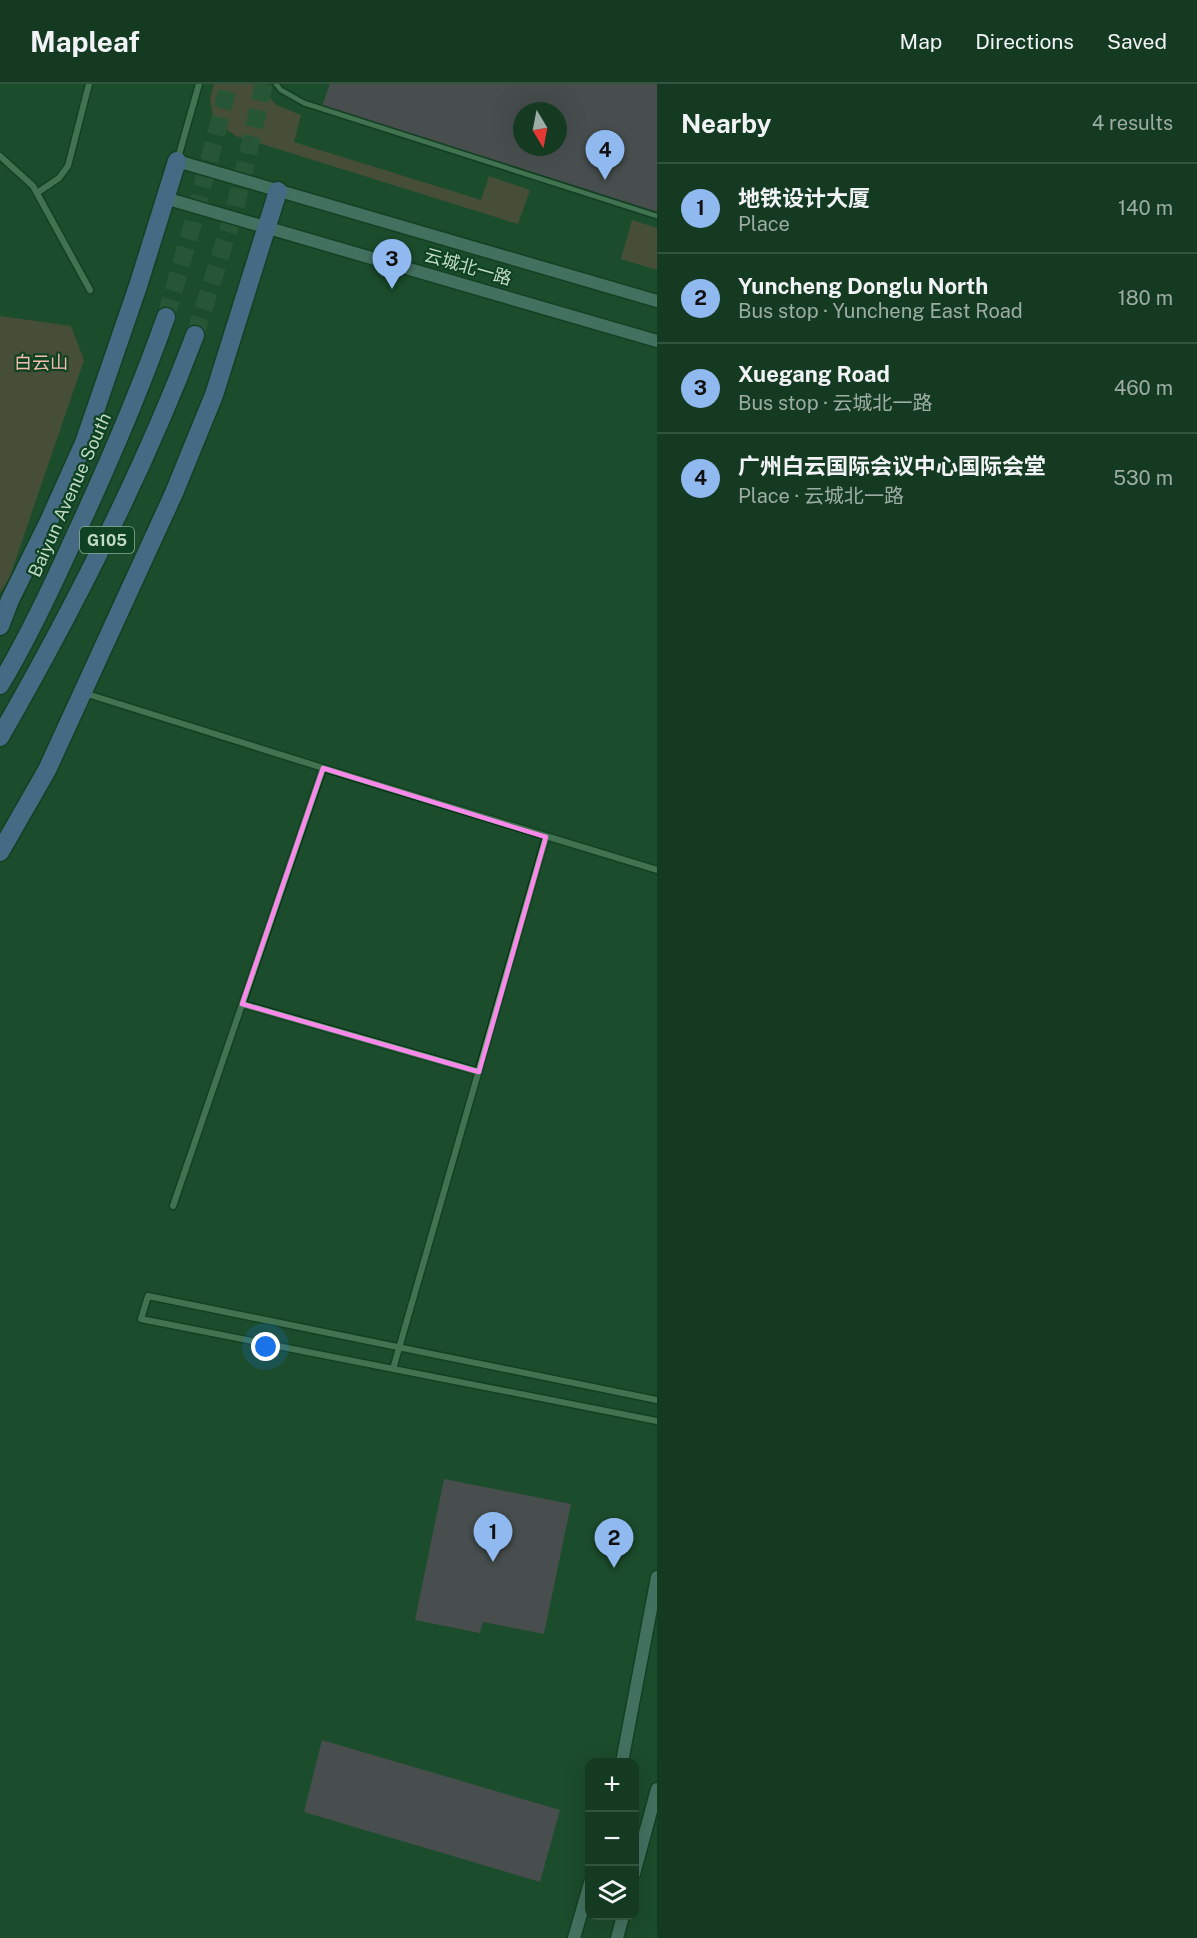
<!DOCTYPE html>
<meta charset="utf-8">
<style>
body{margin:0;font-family:"Public Sans","Noto Sans SC",sans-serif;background:#21452e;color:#f1f3f6}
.controls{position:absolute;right:18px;bottom:18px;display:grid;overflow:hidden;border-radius:12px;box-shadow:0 6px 24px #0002}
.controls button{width:54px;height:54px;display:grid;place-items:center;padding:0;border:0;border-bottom:2px solid #33543f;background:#143a21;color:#f1f3f6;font:30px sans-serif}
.compass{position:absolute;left:513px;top:18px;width:54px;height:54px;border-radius:50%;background:#143a21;box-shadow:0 6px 24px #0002;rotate:170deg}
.you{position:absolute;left:266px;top:1263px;width:21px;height:21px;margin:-15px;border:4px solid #fff;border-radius:50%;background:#1a73e8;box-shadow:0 0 0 9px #1a73e833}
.badge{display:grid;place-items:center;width:39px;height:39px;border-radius:50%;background:#90b9f0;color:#111;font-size:20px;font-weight:700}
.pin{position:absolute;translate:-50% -50px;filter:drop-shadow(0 2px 3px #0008)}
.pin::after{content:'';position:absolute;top:32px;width:21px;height:18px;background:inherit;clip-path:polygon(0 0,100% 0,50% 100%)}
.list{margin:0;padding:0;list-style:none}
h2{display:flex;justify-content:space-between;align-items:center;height:78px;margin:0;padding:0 24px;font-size:26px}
h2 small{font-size:20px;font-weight:400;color:#9dada5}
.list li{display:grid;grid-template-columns:39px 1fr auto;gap:18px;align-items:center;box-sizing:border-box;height:90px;padding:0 24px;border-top:2px solid #33543f}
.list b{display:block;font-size:22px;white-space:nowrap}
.list p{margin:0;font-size:20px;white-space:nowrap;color:#9dada5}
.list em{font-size:20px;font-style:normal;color:#9dada5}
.icon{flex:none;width:33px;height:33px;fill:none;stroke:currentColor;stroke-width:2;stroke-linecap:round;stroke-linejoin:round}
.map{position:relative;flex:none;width:657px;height:1854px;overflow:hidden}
header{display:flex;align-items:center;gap:36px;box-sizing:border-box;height:84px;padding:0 30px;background:#143a21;border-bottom:2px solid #33543f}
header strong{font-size:28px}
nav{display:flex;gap:33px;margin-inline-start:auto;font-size:21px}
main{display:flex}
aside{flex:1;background:#143a21}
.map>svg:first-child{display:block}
</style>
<header>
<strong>Mapleaf</strong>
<nav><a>Map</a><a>Directions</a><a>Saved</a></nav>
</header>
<main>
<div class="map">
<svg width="657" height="1854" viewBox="0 0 657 1854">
<rect width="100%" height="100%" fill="#1b4d2c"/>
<!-- green -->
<path fill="#7c5148" d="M 214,0 L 258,0 L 276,21 L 301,31 L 294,58 L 481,116 L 489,92 L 530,106 L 518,140 L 236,52 L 214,37 L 210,15 Z
M 632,136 L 657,144 L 657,186 L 621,175 Z
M 0,232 L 71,242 L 84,276 L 9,495 L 0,509 Z"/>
<!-- building -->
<path fill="#7c5175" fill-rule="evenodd" d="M 330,0 L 657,0 L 657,129 L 322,22 ZM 522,27 L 558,27 L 558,63 L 522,63 Z
M 444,1395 L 571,1420 L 544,1550 L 483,1538 L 480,1549 L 415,1536 Z
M 322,1656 L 560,1726 L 540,1798 L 304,1728 Z"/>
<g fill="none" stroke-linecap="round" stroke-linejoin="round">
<!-- highway-tunnel -->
<path stroke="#346243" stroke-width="18" stroke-dasharray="18 9" stroke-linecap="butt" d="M 166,233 L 193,139 L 229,0
M 195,251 L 234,129 L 264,0"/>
<!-- lane casing -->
<g stroke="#0a3118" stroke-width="8">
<path id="lane" d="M 276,0 L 281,6 L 304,19 L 657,132"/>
</g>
<!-- street casing -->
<g stroke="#0a3118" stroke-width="9">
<path id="street" d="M 0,72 L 33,102 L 90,206
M 178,74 L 199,0
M 37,109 L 59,94 L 68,82 L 89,0
M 84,609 L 323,684 L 657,786
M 242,920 L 479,988
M 173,1122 L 323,684
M 393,1285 L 546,753
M 657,1316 L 148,1212 L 141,1235 L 657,1337"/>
</g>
<!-- secondary casing -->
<g stroke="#0a3118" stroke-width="15">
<path id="secondary" d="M 177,77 L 657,217
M 165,114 L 657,257
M 622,1678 L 657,1493
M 634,1790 L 657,1705
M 574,1854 L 590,1799
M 617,1854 L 623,1832"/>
</g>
<!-- highway casing -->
<g stroke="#0a3118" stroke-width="21">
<path id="highway" d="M 0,542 L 10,516 L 49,437 L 84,359 L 138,202 L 177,77
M 0,601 C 28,554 52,503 74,454 C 108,381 139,309 166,233
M 0,653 C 74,524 142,391 195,251
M 0,768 L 47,686 L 174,409 L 214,311 L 278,107"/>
</g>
<!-- lane -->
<use href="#lane" stroke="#71a37e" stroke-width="4.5"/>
<!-- street -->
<use href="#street" stroke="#71a37e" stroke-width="6"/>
<!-- secondary -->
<use href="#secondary" stroke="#739d9f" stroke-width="12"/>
<!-- highway -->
<use href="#highway" stroke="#788fed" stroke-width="18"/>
</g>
<!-- marked area -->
<path d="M0 0H657V1854H0ZM 323,684 L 546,753 L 479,988 L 242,920 Z" fill="#1b4d2c" fill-opacity=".55" fill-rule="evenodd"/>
<path fill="none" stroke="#f888ea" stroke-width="4.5" stroke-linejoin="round" d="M 323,684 L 546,753 L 479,988 L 242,920 Z"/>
<g text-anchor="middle" stroke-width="4.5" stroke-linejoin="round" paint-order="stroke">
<!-- shield labels -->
<rect fill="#0f4222" stroke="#8cac95" stroke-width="1.5" x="80" y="443" width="54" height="26" rx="4.5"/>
<g font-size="16" font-weight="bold" fill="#c1dac6">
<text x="107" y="462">G105</text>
</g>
<!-- street labels -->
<g font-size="18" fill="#c1dac6" stroke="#0f4222">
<text transform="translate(468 183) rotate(16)" y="6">云城北一路</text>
<text transform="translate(70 411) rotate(-66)" y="6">Baiyun Avenue South</text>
</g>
<!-- park labels -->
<g font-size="18" fill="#f4bbaf" stroke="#0f4222">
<text x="41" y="285">白云山</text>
</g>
</g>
</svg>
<div class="controls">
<button>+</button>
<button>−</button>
<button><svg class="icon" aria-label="layers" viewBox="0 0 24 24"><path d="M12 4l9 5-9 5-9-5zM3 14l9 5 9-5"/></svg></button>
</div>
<svg class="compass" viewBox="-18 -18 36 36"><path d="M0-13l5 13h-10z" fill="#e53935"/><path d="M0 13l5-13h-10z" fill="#9dada5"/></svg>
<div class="you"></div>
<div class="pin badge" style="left:493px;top:1478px">1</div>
<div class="pin badge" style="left:614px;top:1484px">2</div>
<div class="pin badge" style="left:392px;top:205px">3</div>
<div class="pin badge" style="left:605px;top:96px">4</div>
</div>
<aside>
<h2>Nearby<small>4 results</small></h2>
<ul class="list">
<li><span class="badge">1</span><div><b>地铁设计大厦</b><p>Place</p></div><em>140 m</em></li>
<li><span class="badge">2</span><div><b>Yuncheng Donglu North</b><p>Bus stop · Yuncheng East Road</p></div><em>180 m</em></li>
<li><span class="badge">3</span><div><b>Xuegang Road</b><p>Bus stop · 云城北一路</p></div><em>460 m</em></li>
<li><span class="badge">4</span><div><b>广州白云国际会议中心国际会堂</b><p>Place · 云城北一路</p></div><em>530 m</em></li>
</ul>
</aside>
</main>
